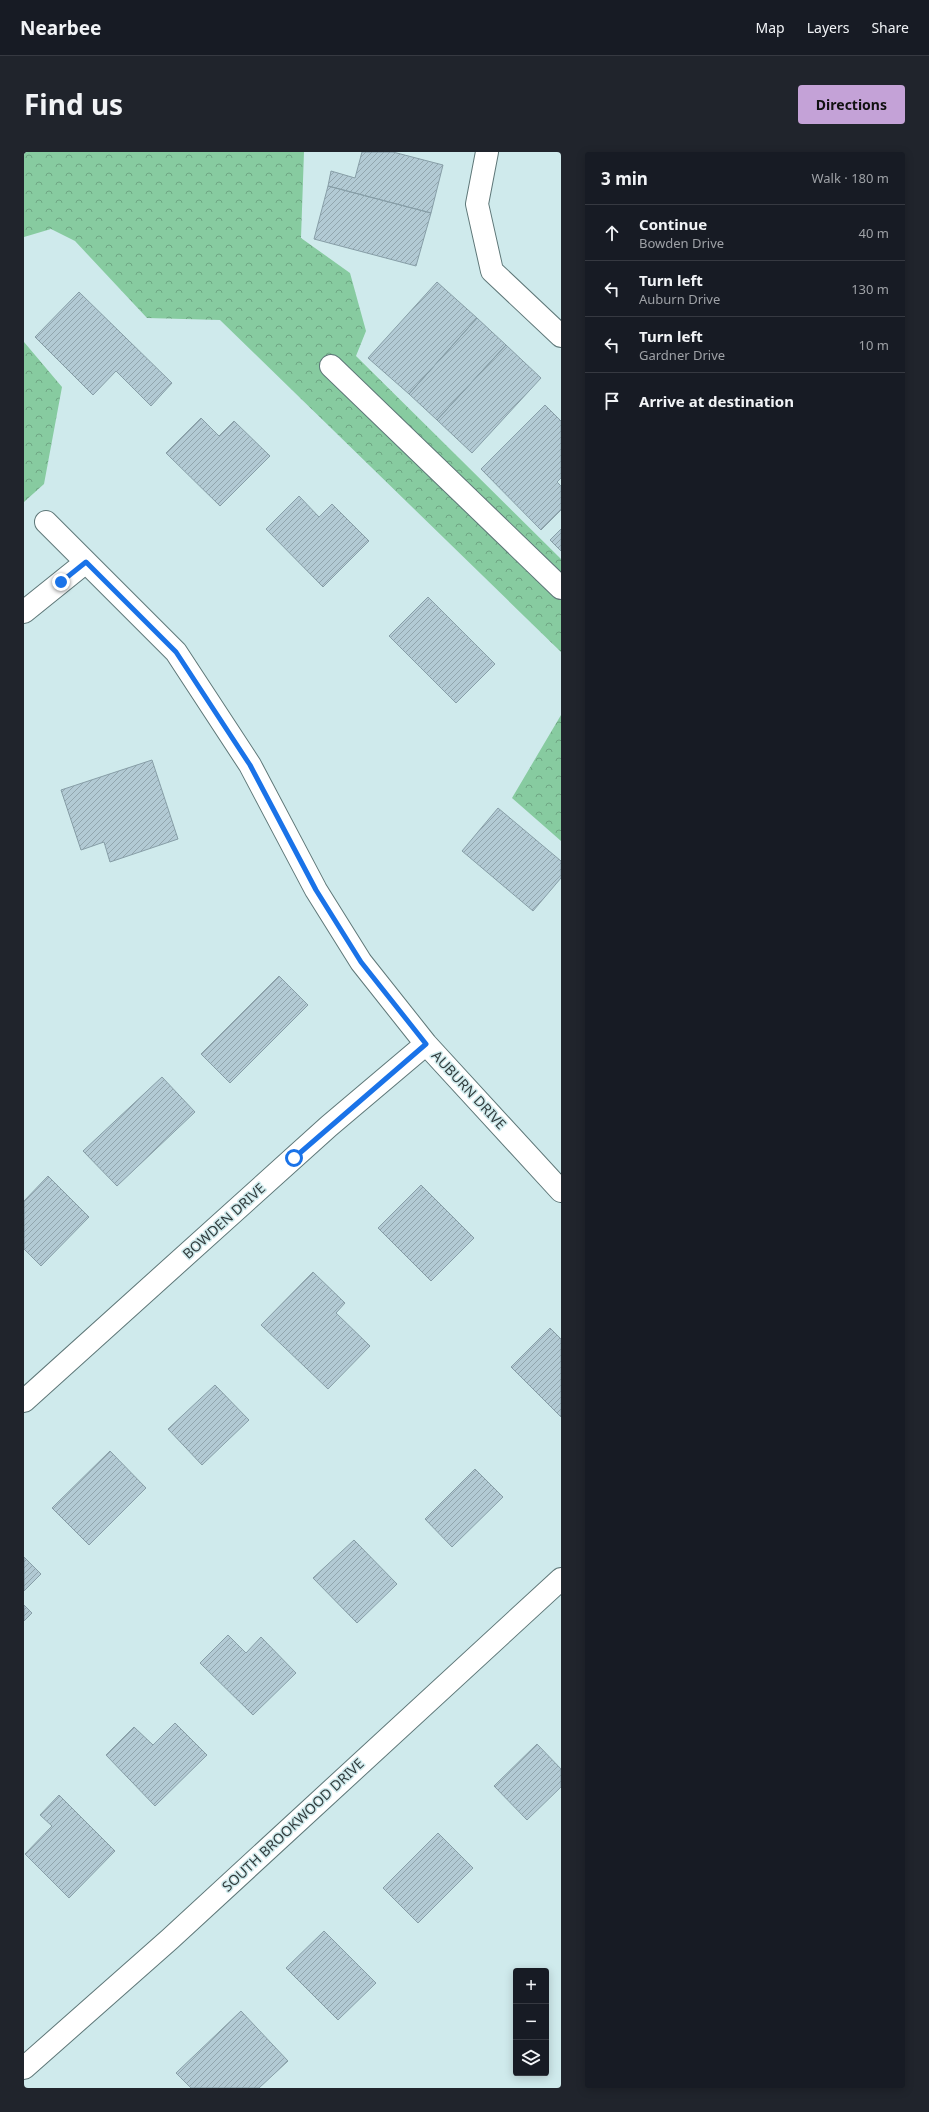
<!DOCTYPE html>
<meta charset="utf-8">
<style>
body{margin:0;font-family:"Noto Sans",sans-serif;background:#20242c;color:#f1f3f6}
.controls{position:absolute;right:12px;bottom:12px;display:grid;overflow:hidden;border-radius:4px;box-shadow:0 2px 10px #0003}
.controls button{width:36px;height:36px;display:grid;place-items:center;padding:0;border:0;border-bottom:1px solid #363941;background:#171b24;color:#f1f3f6;font:20px sans-serif}
.stop{position:absolute;width:12px;height:12px;margin:-9px;border:3px solid #1a73e8;border-radius:50%;background:#fff}
.stop.end{background:#1a73e8;border-color:#fff;box-shadow:0 1px 4px #0008}
.list{margin:0;padding:0;list-style:none}
h2{display:flex;justify-content:space-between;align-items:center;height:52px;margin:0;padding:0 16px;font-size:17px}
h2 small{font-size:13px;font-weight:400;color:#9ea1a6}
.list li{display:grid;grid-template-columns:26px 1fr auto;gap:12px;align-items:center;box-sizing:border-box;height:56px;padding:0 16px;border-top:1px solid #363941}
.list b{display:block;font-size:15px;white-space:nowrap}
.list p{margin:0;font-size:13px;white-space:nowrap;color:#9ea1a6}
.list em{font-size:13px;font-style:normal;color:#9ea1a6}
.icon{flex:none;width:22px;height:22px;fill:none;stroke:currentColor;stroke-width:2;stroke-linecap:round;stroke-linejoin:round}
.map{position:relative;flex:none;width:537px;height:1936px;overflow:hidden;border-radius:4px}
header{display:flex;align-items:center;gap:24px;box-sizing:border-box;height:56px;padding:0 20px;background:#171b24;border-bottom:1px solid #363941}
header strong{font-size:19px}
nav{display:flex;gap:22px;margin-inline-start:auto;font-size:14px}
.intro{display:flex;align-items:center;justify-content:space-between;box-sizing:border-box;height:96px;padding:0 24px}
h1{margin:0;font-size:28px}
.button{padding:10px 18px;border-radius:4px;background:#c4a2d7;color:#111;font-size:14px;font-weight:700}
main{display:flex;gap:24px;padding:0 24px}
aside{flex:1;background:#171b24;border-radius:4px;box-shadow:0 2px 10px #0003}
.map>svg:first-child{display:block}
</style>
<header>
<strong>Nearbee</strong>
<nav><a>Map</a><a>Layers</a><a>Share</a></nav>
</header>
<div class="intro"><h1>Find us</h1><a class="button">Directions</a></div>
<main>
<div class="map">
<svg width="537" height="1936" viewBox="0 0 537 1936">
<defs>
<pattern id="forest-crowns" width="20" height="18" patternUnits="userSpaceOnUse"><rect width="20" height="18" fill="#87cba0"/><path d="M2 6a3 3 0 1 1 6 0M12 15a3 3 0 1 1 6 0" fill="none" stroke="#6fa684"/></pattern>
<pattern id="building-hatch" width="6" height="6" patternUnits="userSpaceOnUse"><rect width="6" height="6" fill="#b2cad4"/><path d="M-1 1l2-2M0 6l6-6M5 7l2-2" fill="none" stroke="#91a5ad"/></pattern>
</defs>
<rect width="100%" height="100%" fill="#cfeaec"/>
<!-- forest -->
<path fill="url(#forest-crowns)" d="M 0,0 L 280,0 L 277,86 L 326,121 L 342,179 L 332,204 L 537,407 L 537,500 L 196,168 L 123,166 L 51,89 L 27,77 L 0,85 Z
M 0,190 L 38,235 L 20,332 L 0,350 Z
M 537,563 L 537,689 L 488,646 Z"/>
<!-- building -->
<path fill="url(#building-hatch)" stroke="#879ea7" d="M 338,0 L 369,0 L 419,13 L 407,61 L 304,34 L 307,19 L 331,26 Z
M 304,34 L 407,61 L 392,114 L 290,87 Z
M 413,130 L 453,166 L 385,242 L 344,206 Z
M 55,140 L 148,231 L 127,254 L 92,219 L 69,243 L 11,185 Z
M 453,166 L 482,193 L 413,268 L 385,242 Z
M 482,193 L 517,226 L 448,301 L 413,268 Z
M 521,253 L 537,269 L 537,326 L 533,330 L 537,334 L 537,358 L 517,378 L 457,317 Z
M 177,266 L 195,284 L 210,269 L 246,304 L 196,354 L 142,301 Z
M 275,344 L 295,365 L 308,352 L 345,389 L 299,435 L 242,377 Z
M 537,377 L 537,399 L 526,388 Z
M 404,445 L 471,512 L 432,551 L 365,484 Z
M 128,608 L 154,687 L 86,710 L 80,690 L 57,698 L 37,638 Z
M 474,656 L 537,709 L 537,726 L 509,759 L 438,699 Z
M 255,824 L 284,853 L 206,931 L 177,902 Z
M 138,925 L 171,960 L 93,1034 L 59,999 Z
M 24,1024 L 65,1065 L 17,1114 L 0,1097 L 0,1049 Z
M 397,1033 L 450,1086 L 407,1129 L 354,1076 Z
M 289,1120 L 321,1151 L 312,1161 L 346,1194 L 304,1237 L 237,1173 Z
M 526,1176 L 537,1187 L 537,1265 L 487,1215 Z
M 191,1233 L 225,1268 L 178,1313 L 144,1277 Z
M 86,1299 L 122,1336 L 65,1393 L 28,1356 Z
M 451,1317 L 479,1345 L 428,1395 L 401,1367 Z
M 330,1388 L 373,1432 L 333,1471 L 289,1426 Z
M 0,1405 L 17,1422 L 0,1439 Z
M 0,1453 L 8,1461 L 0,1469 Z
M 204,1483 L 222,1501 L 237,1485 L 272,1521 L 229,1563 L 176,1511 Z
M 151,1571 L 183,1603 L 131,1654 L 82,1603 L 110,1575 L 129,1593 Z
M 513,1592 L 537,1617 L 537,1635 L 503,1668 L 470,1634 Z
M 35,1643 L 91,1699 L 45,1746 L 1,1702 L 28,1674 L 16,1663 Z
M 414,1681 L 449,1716 L 394,1771 L 359,1736 Z
M 300,1779 L 352,1831 L 314,1868 L 262,1816 Z
M 217,1859 L 264,1909 L 235,1936 L 167,1936 L 152,1921 Z"/>
<g fill="none" stroke-linecap="round" stroke-linejoin="round">
<!-- minor casing -->
<g stroke="#5e7778" stroke-width="24">
<path id="minor" d="M 463,0 L 453,52 L 468,119 L 537,184
M 307,214 L 537,436
M 22,370 L 152,500 L 226,613 L 292,738 L 337,810 L 402,892 L 537,1039
M 0,460 L 62,410
M 0,1249 L 305,974 L 402,892
M 0,1916 L 146,1787 L 537,1427"/>
</g>
<!-- minor -->
<use href="#minor" stroke="#fff" stroke-width="22"/>
</g>
<g fill="none" stroke-linecap="round" stroke-linejoin="round">
<!-- route -->
<path stroke="#1a73e8" stroke-width="5" d="M 37,430 L 62,410 L 152,500 L 226,613 L 292,738 L 337,810 L 402,892 L 270,1006"/>
</g>
<g text-anchor="middle" stroke-width="3" stroke-linejoin="round" paint-order="stroke">
<!-- street labels -->
<g font-size="14" fill="#313c3d" stroke="#cfeaec">
<text transform="translate(445 938) rotate(47)" y="5">AUBURN DRIVE</text>
<text transform="translate(200 1069) rotate(-42)" y="5">BOWDEN DRIVE</text>
<text transform="translate(269 1673) rotate(-43)" y="5">SOUTH BROOKWOOD DRIVE</text>
</g>
</g>
</svg>
<div class="controls">
<button>+</button>
<button>−</button>
<button><svg class="icon" aria-label="layers" viewBox="0 0 24 24"><path d="M12 4l9 5-9 5-9-5zM3 14l9 5 9-5"/></svg></button>
</div>
<div class="stop" style="left:270px;top:1006px"></div>
<div class="stop end" style="left:37px;top:430px"></div>
</div>
<aside>
<h2>3 min<small>Walk · 180 m</small></h2>
<ul class="list">
<li><svg class="icon" aria-label="ahead" viewBox="0 0 24 24"><path d="M12 20V5M6 11l6-6 6 6"/></svg><div><b>Continue</b><p>Bowden Drive</p></div><em>40 m</em></li>
<li><svg class="icon" aria-label="left" viewBox="0 0 24 24"><path d="M17 20v-9H6M10 6l-5 5 5 5"/></svg><div><b>Turn left</b><p>Auburn Drive</p></div><em>130 m</em></li>
<li><svg class="icon" aria-label="left" viewBox="0 0 24 24"><path d="M17 20v-9H6M10 6l-5 5 5 5"/></svg><div><b>Turn left</b><p>Gardner Drive</p></div><em>10 m</em></li>
<li><svg class="icon" aria-label="arrive" viewBox="0 0 24 24"><path d="M6 21V4h12l-3 4 3 4H6"/></svg><div><b>Arrive at destination</b></div></li>
</ul>
</aside>
</main>
